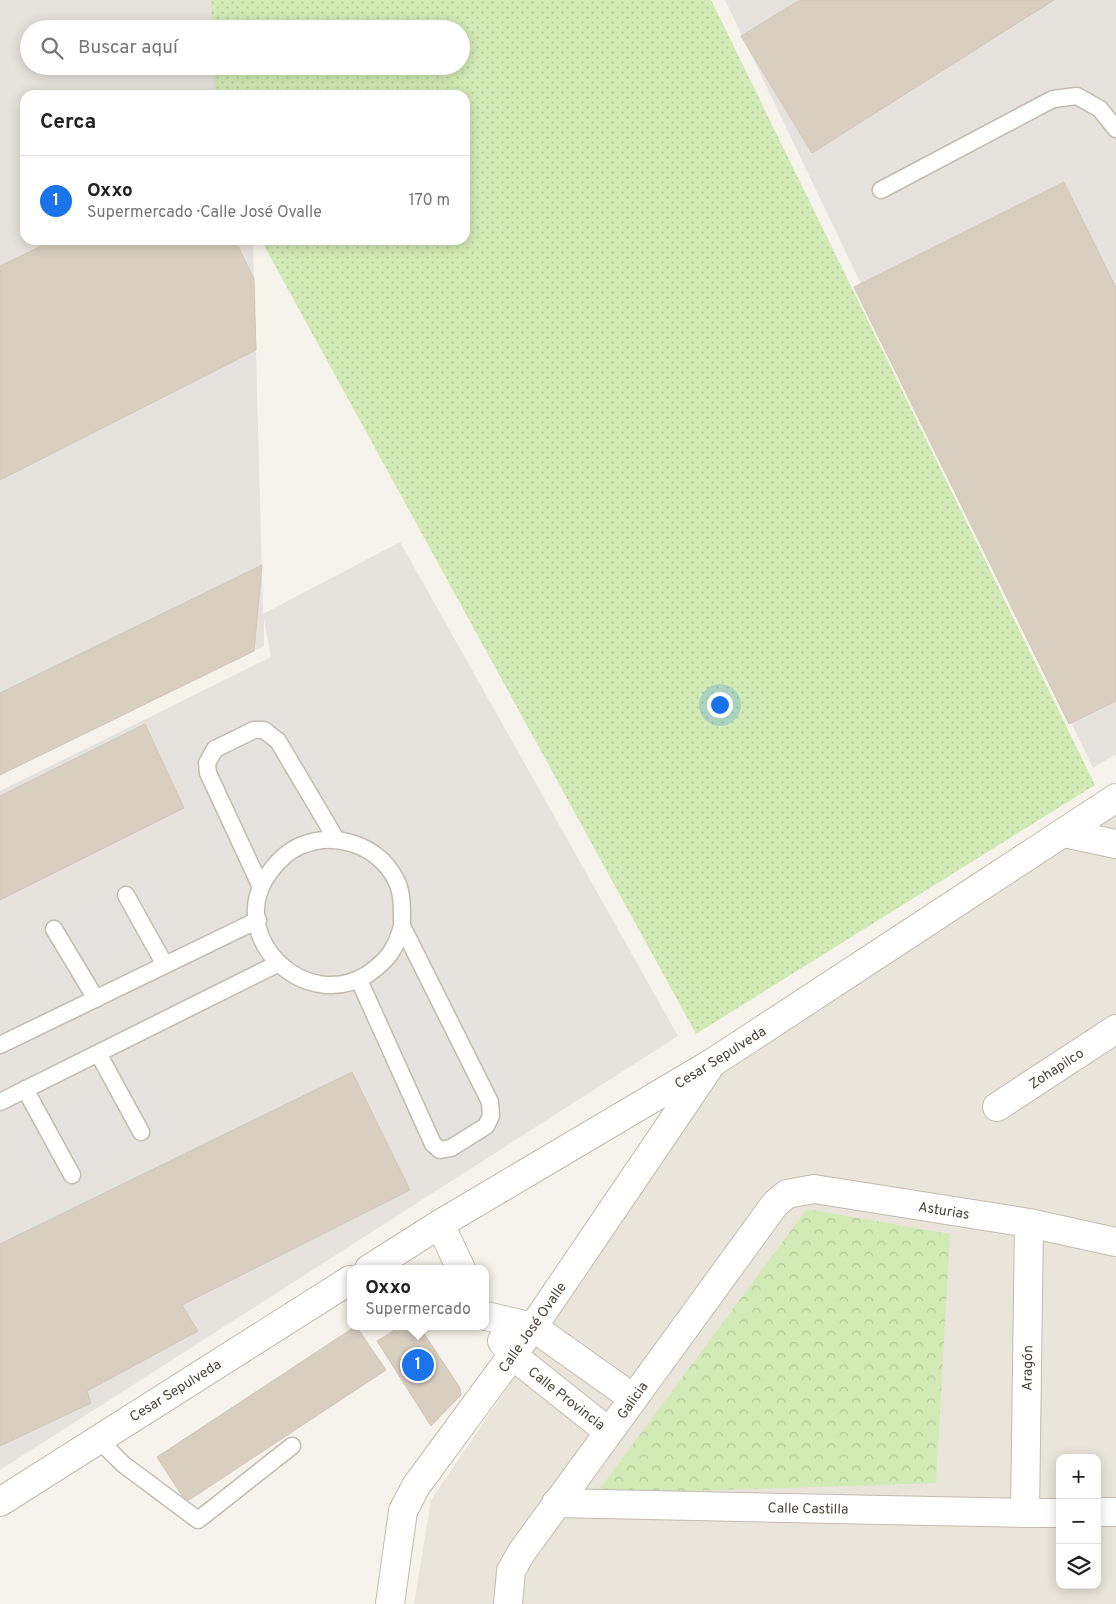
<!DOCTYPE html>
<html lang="es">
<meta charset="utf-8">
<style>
body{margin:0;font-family:Overpass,sans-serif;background:#f2f2f2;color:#222}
.controls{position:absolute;right:15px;bottom:15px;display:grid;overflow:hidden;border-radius:10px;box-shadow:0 2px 12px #0003}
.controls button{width:45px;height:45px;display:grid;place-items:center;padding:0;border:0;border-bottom:1px solid #e0e0e0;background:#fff;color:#222;font:25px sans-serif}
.you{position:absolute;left:719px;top:704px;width:18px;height:18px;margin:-12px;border:4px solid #fff;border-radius:50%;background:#1a73e8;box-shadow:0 0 0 8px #1a73e833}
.badge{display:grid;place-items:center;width:32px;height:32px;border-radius:50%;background:#1a73e8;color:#fff;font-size:16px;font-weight:700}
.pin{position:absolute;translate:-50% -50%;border:2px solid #fff;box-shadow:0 1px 5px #0006}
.popup{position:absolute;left:347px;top:1265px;width:142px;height:65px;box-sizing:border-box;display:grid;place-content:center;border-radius:10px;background:#fff;filter:drop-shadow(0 1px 4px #0005);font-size:16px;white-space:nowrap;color:#767676}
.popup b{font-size:19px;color:#222}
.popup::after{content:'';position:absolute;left:50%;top:100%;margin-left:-10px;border:10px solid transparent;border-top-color:#fff}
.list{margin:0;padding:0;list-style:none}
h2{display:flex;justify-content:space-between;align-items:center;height:65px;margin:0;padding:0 20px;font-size:21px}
h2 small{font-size:16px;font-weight:400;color:#767676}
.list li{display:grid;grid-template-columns:32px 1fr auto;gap:15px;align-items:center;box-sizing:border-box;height:90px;padding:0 20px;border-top:1px solid #e0e0e0}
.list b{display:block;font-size:19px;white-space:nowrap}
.list p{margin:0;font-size:16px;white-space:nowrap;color:#767676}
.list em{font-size:16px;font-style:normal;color:#767676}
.icon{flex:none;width:28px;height:28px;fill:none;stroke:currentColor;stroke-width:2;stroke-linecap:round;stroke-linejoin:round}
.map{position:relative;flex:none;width:1116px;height:1604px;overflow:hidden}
.search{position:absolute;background:#fff;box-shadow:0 2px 12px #0003;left:20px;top:20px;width:450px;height:55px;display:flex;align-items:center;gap:12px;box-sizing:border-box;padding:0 18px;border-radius:28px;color:#767676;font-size:19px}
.panel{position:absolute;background:#fff;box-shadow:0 2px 12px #0003;left:20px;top:90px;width:450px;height:155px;border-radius:15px}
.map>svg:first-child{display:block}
</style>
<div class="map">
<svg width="1116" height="1604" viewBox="0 0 1116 1604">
<defs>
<pattern id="grass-dots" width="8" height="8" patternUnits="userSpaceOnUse" patternTransform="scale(1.25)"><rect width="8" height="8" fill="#d2eab5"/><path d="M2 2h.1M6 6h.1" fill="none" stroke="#b6ca9c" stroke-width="1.8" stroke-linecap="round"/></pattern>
<pattern id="park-crowns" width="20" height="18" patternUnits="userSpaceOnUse" patternTransform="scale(1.25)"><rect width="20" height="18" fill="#d2eab5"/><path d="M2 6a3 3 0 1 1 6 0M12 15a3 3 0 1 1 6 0" fill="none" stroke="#b6ca9c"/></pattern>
</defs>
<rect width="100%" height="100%" fill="#f6f3ec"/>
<!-- residential -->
<path fill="#eae5da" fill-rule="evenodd" d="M 1116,800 L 1116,1604 L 414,1604 L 431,1500 L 722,1072 ZM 1060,1458 L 1097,1458 L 1097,1585 L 1060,1585 Z"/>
<!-- industrial -->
<path fill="#e6e2dd" d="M 0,0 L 246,0 L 247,29 L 29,29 L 29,66 L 248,66 L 249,95 L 25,95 L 25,240 L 253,240 L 263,614 L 400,542 L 678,1036 L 0,1470 L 0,791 L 271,657 L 264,619 L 264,646 L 0,775 Z
M 725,0 L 1116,0 L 1116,754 L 1093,768 Z"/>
<!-- grass -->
<path fill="url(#grass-dots)" d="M 211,0 L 711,0 L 1095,785 L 696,1034 L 261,240 L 465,240 L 465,95 L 215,95 L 214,66 L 461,66 L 461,29 L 212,29 Z"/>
<!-- park -->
<path fill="url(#park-crowns)" d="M 807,1209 L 950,1234 L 936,1483 L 596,1494 Z"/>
<!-- parking -->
<path fill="#e5e3e0" d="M 283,702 L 337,809 L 218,870 L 170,756 Z
M 154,871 L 182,925 L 43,995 L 15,937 Z
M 437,947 L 529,1119 L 442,1172 L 348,1001 Z
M 145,1061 L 179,1125 L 41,1200 L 8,1135 Z"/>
<!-- building -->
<path fill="#d8cfc1" stroke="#d3c7b4" d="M 800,0 L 1054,0 L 812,153 L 741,36 Z
M 1064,182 L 1116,288 L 1116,701 L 1069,724 L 854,287 Z
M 54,240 L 235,240 L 254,279 L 256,350 L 0,480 L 0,266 Z
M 262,565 L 254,651 L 0,775 L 0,693 Z
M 145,724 L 184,808 L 0,900 L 0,796 Z
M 352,1072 L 410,1190 L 182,1305 L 198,1331 L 87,1391 L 91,1403 L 0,1446 L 0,1244 Z
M 356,1326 L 386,1370 L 186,1502 L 157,1457 Z
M 402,1326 L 419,1326 L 460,1388 L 461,1395 L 431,1426 L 377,1341 Z"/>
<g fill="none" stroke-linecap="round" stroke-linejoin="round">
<!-- service casing -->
<g stroke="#c2bbae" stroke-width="19">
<path id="service" d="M 881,190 L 1053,99 L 1077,96 L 1100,109 L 1116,129
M 261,887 L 208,773 L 207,763 L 215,749 L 254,730 L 264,730 L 278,741 L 336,839
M 126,895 L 165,965
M 54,929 L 96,999
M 359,980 L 433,1144 L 440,1150 L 451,1148 L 486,1126 L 491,1116 L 490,1102 L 402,926 C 402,909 403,892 395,878 C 376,844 334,831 300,846 C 284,853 274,865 265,879 C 229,941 307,1013 368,974 C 378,967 389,958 394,947 C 398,940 400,933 402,926
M 0,1045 L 258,920
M 98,1053 L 141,1132
M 25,1089 L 72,1175
M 0,1102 L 279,963
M 98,1439 L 123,1464 L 198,1520 L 292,1446"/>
</g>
<!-- minor casing -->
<g stroke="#c2bbae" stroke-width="30">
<path id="minor" d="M 1064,833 L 1116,844
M 997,1107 L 1116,1029
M 440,1224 L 461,1269
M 369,1269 L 440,1224 L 712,1063 L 1116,798
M 486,1316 L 533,1327 L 633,1398
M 502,1341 L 512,1355 L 609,1432
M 0,1502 L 350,1280
M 556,1503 L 1025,1513 L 1060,1513
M 1097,1512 L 1116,1512
M 1025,1513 L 1029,1223
M 390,1604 L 403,1511 L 416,1486 L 533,1327 L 708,1069
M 508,1604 L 511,1571 L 521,1553 L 775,1204 L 787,1194 L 814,1189 L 1029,1223 L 1116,1242"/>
</g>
<!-- service -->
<use href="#service" stroke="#fff" stroke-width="16"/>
<!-- minor -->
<use href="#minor" stroke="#fff" stroke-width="28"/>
</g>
<g text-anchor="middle" stroke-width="5" stroke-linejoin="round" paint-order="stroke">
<!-- street labels -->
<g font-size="14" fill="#4b4439" stroke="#fff">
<text transform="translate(720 1057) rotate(-32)" y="5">Cesar Sepulveda</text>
<text transform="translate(1056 1068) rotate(-33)" y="5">Zohapilco</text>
<text transform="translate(944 1210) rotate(9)" y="5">Asturias</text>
<text transform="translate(532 1327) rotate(-55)" y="5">Calle José Ovalle</text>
<text transform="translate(1027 1368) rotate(-89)" y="5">Aragón</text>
<text transform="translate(175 1390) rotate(-32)" y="5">Cesar Sepulveda</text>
<text transform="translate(567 1398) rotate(38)" y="5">Calle Provincia</text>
<text transform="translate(632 1400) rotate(-55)" y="5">Galicia</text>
<text transform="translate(808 1508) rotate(1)" y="5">Calle Castilla</text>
</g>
</g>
</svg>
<div class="controls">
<button>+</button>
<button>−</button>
<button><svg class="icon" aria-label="layers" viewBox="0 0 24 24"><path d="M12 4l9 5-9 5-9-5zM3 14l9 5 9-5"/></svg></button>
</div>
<div class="you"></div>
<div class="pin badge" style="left:418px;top:1365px">1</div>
<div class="popup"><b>Oxxo</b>Supermercado</div>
<div class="search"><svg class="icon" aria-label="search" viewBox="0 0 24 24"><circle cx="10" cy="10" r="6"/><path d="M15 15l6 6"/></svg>Buscar aquí</div>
<section class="panel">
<h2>Cerca<small></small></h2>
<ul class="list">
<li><span class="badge">1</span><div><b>Oxxo</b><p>Supermercado · Calle José Ovalle</p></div><em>170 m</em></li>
</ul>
</section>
</div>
